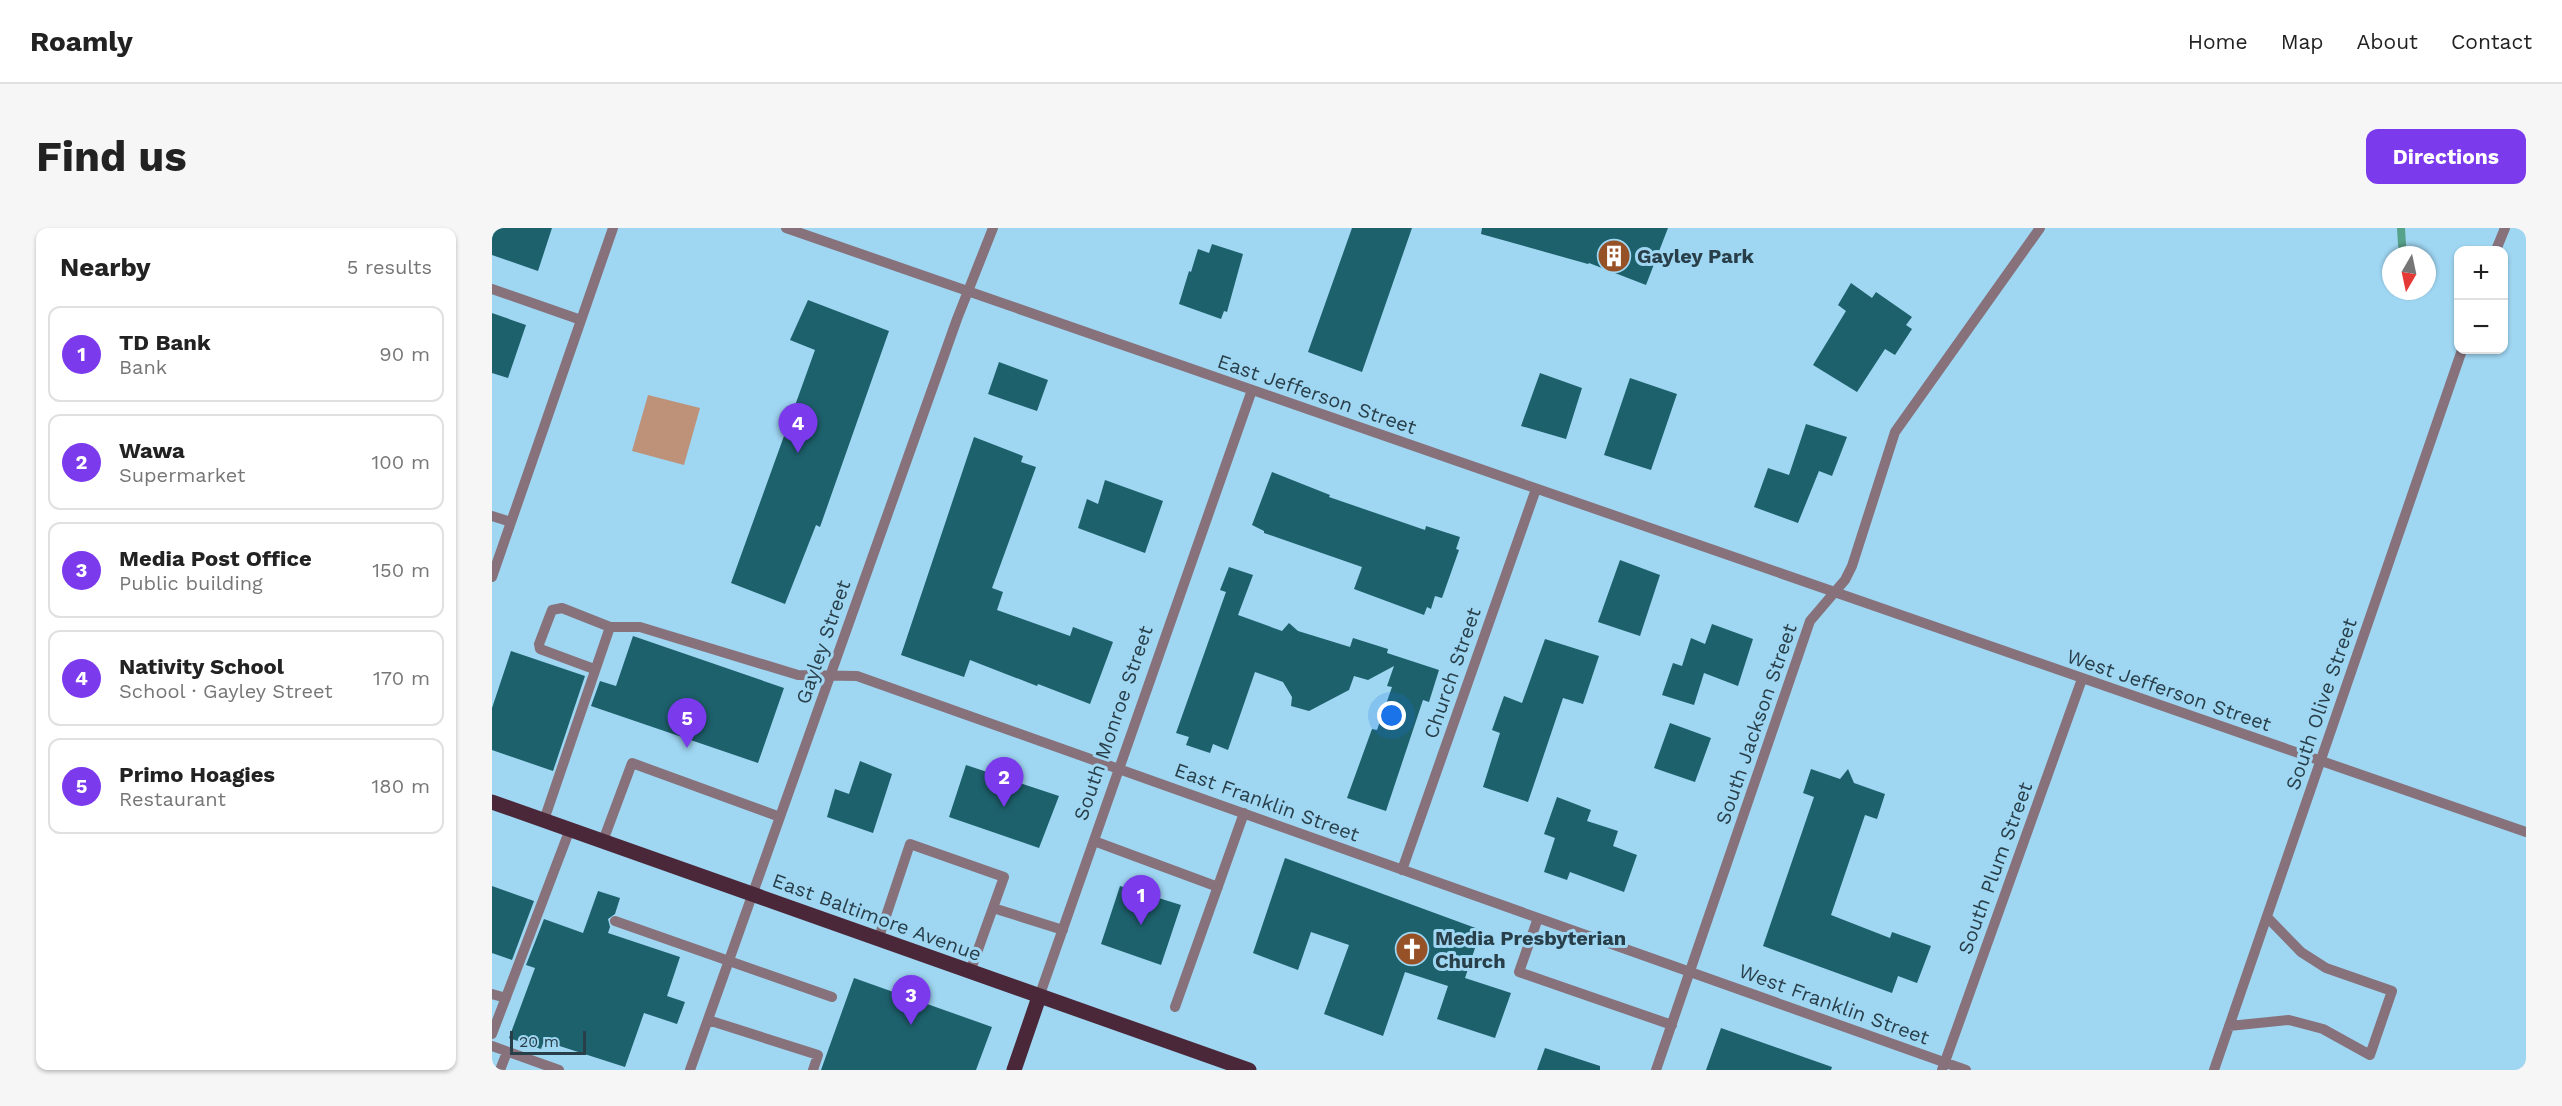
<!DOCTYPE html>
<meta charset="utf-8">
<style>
body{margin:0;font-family:"Work Sans",sans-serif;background:#f6f6f6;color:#222}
.controls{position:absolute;right:18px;top:18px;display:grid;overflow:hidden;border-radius:12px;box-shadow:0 2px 4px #0004}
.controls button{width:54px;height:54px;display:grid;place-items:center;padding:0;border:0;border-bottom:2px solid #e0e0e0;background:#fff;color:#222;font:30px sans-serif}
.compass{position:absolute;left:1890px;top:18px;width:54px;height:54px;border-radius:50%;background:#fff;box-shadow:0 2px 4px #0004;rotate:189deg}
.scale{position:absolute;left:18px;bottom:15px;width:76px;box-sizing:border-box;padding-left:6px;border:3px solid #283f4a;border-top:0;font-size:16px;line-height:21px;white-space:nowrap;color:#283f4a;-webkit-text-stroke:4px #9fd6f2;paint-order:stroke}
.you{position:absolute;left:900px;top:488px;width:21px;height:21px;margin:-15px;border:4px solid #fff;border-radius:50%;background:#1a73e8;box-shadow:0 0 0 9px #1a73e833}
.badge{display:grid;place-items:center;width:39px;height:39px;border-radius:50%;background:#7c3aed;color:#fff;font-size:20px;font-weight:700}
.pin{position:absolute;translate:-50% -50px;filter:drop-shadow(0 2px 3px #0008)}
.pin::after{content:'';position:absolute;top:32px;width:21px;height:18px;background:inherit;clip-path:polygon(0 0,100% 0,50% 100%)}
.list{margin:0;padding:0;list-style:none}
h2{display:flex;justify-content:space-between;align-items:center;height:78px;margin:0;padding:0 24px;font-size:26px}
h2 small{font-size:20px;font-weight:400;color:#767676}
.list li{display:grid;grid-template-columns:39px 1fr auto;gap:18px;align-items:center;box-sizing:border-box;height:96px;margin:0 12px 12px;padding:0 12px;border:2px solid #e0e0e0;border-radius:12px}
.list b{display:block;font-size:22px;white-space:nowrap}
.list p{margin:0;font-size:20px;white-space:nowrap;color:#767676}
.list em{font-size:20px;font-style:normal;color:#767676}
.map{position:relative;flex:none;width:2034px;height:842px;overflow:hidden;border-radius:12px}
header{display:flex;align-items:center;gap:36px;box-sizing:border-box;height:84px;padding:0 30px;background:#fff;border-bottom:2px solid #e0e0e0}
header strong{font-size:28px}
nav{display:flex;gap:33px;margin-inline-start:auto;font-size:21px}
.intro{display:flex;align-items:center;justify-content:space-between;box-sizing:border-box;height:144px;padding:0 36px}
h1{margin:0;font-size:42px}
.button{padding:15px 27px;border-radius:12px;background:#7c3aed;color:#fff;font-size:21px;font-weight:700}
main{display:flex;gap:36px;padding:0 36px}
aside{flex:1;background:#fff;border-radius:12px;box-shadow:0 2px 4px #0004}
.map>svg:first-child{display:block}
</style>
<header>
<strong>Roamly</strong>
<nav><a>Home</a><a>Map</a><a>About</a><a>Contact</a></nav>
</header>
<div class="intro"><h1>Find us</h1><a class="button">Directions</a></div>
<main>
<aside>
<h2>Nearby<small>5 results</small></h2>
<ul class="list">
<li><span class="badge">1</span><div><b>TD Bank</b><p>Bank</p></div><em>90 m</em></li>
<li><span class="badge">2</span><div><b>Wawa</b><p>Supermarket</p></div><em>100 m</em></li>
<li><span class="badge">3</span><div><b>Media Post Office</b><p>Public building</p></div><em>150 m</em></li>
<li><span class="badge">4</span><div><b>Nativity School</b><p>School · Gayley Street</p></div><em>170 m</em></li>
<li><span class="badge">5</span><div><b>Primo Hoagies</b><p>Restaurant</p></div><em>180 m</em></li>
</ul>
</aside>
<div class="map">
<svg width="2034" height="842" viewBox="0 0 2034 842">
<rect width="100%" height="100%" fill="#9fd6f2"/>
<!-- green -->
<path fill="#be9179" d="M 156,167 L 208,180 L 192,237 L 140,223 Z"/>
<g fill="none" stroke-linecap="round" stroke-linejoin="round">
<!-- stream -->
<path stroke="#56a28a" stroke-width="8" d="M 1909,0 L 1910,17"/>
</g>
<!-- building -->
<path fill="#1d616c" d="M 0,0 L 60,0 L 46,43 L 0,27 Z
M 860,0 L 920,0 L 870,144 L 816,124 Z
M 990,0 L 1176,0 L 1154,57 L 1097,35 L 1096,36 L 989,6 Z
M 720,16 L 751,26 L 735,84 L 732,83 L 729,91 L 687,76 L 697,43 L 699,44 L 706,21 L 717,25 Z
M 1359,55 L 1380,70 L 1384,64 L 1420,89 L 1414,97 L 1420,101 L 1403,127 L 1393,121 L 1365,164 L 1321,137 L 1354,83 L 1346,77 Z
M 316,72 L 397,103 L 328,299 L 324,297 L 293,376 L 239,355 L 323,122 L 298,112 Z
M 0,85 L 34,97 L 16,150 L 0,145 Z
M 507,134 L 556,152 L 545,183 L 496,166 Z
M 1048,145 L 1090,160 L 1074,211 L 1029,198 Z
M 1138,150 L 1185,166 L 1159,242 L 1112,227 Z
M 1314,196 L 1355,209 L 1340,248 L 1327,243 L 1306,295 L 1262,279 L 1276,240 L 1297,247 Z
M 482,209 L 531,228 L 529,234 L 544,239 L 500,360 L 511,364 L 505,382 L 578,408 L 581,399 L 621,414 L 598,476 L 546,456 L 545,458 L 478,432 L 472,449 L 409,427 Z
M 780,244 L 838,267 L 837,269 L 933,302 L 934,298 L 968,309 L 964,321 L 967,322 L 950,370 L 943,368 L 939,381 L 935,379 L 932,387 L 862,361 L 870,339 L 772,305 L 772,303 L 760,297 Z
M 613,252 L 671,273 L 653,325 L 586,300 L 595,271 L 606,276 Z
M 1128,332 L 1168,347 L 1148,408 L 1106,394 Z
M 737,339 L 761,347 L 746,387 L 790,403 L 797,395 L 806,403 L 858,419 L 861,410 L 896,421 L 895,425 L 947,442 L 937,474 L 931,472 L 894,583 L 855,570 L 880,501 L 885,502 L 900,459 L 895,458 L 902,438 L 876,452 L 862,448 L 857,462 L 817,483 L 799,478 L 800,469 L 791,454 L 763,444 L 736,522 L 721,516 L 718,525 L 694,517 L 697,509 L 684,505 L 734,364 L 728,362 Z
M 1220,396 L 1261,411 L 1246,458 L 1212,445 L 1202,477 L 1170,467 L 1181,435 L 1190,438 L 1199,410 L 1213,416 Z
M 141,408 L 292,460 L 266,535 L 99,478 L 108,453 L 124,458 Z
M 1053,411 L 1107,428 L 1091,476 L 1071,470 L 1036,574 L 991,559 L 1008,505 L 1000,502 L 1012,468 L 1030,475 Z
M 19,423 L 93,448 L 61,543 L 0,522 L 0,480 Z
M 1178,495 L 1219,510 L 1203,554 L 1162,540 Z
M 368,533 L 400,546 L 381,605 L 335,589 L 343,561 L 357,566 Z
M 474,537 L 567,568 L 547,620 L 457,589 Z
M 1319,541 L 1348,551 L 1356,541 L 1362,555 L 1393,566 L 1385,591 L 1373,587 L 1339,687 L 1398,710 L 1400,704 L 1439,718 L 1425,755 L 1406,748 L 1400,765 L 1271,718 L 1322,569 L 1311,565 Z
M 1065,569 L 1099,582 L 1095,593 L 1126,603 L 1121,618 L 1145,627 L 1132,664 L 1078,644 L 1075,652 L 1052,644 L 1063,610 L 1052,606 Z
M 793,630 L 989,702 L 973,750 L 1019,765 L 1003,810 L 945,791 L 956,758 L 913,744 L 891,808 L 832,786 L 857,717 L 819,704 L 806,742 L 761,725 Z
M 0,658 L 42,673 L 20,732 L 0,725 Z
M 628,658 L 689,677 L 669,737 L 609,716 Z
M 106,663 L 128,670 L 123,686 L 116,691 L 118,699 L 116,705 L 188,729 L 175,768 L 193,774 L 185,796 L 152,785 L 133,839 L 52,813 L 49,821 L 17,810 L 43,740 L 34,737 L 52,691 L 91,705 Z
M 362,750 L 500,799 L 484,842 L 329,842 Z
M 1229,800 L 1340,839 L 1339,842 L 1214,842 Z
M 1053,820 L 1108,838 L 1108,842 L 1045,842 Z"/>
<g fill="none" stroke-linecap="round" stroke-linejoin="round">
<!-- minor -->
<path stroke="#87717b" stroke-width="10" d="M 294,0 L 2034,604
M 2004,22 L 2013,0
M 0,61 L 89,92
M 0,288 L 19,294
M 0,349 L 121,0
M 102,441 L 48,421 L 47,416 L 60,382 L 70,380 L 118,399
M 52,592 L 118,399 L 148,399 L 306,447 L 365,448 L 1474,842
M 111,613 L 140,535 L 288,589
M 602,613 L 726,659
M 910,642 L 1044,261
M 501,680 L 571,702
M 1046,690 L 1027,744 L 1180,797
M 123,693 L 340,769
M 386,712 L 418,616 L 512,649 L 478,744
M 0,766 L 14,770
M 547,769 L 760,162
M 683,779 L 752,585
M 216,792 L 326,827 L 321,842
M 1737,798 L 1797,792 L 1831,801 L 1878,827 L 1900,763 L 1834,740 L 1809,724 L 1775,689
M 0,806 L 78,601
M 0,818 L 67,842
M 8,842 L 15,824
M 198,842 L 465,91 L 501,0
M 1164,842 L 1318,393 L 1353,352 L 1360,338 L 1403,204 L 1548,0
M 1450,842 L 1590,451
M 1722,842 L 1970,122"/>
<!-- major -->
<path stroke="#4b2839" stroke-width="15" d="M 0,574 L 757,842
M 522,842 L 547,769"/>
</g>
<!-- icons -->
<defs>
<g id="building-disc" transform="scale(1.725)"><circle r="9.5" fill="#965126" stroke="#9fd6f2"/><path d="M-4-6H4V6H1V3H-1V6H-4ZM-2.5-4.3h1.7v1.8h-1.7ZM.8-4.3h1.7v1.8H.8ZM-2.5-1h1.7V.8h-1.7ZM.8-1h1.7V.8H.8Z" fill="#fff"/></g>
<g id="church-disc" transform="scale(1.725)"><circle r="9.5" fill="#965126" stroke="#9fd6f2"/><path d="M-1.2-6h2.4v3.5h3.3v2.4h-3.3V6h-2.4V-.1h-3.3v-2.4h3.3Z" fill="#fff"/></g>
</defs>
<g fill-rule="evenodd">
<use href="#building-disc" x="1122" y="28"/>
<use href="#church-disc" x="920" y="721"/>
</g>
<g text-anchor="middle" stroke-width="6" stroke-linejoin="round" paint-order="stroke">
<!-- poi labels -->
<g font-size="20" font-weight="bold" fill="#283f4a" stroke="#9fd6f2" text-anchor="start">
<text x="1145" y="35">Gayley Park</text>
<text x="943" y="717">Media Presbyterian<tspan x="943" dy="23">Church</tspan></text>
</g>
<!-- street labels -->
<g font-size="20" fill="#283f4a" stroke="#9fd6f2">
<text transform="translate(825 166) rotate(19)" y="7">East Jefferson Street</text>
<text transform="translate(331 414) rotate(-71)" y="7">Gayley Street</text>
<text transform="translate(960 445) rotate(-71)" y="7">Church Street</text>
<text transform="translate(1677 462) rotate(19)" y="7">West Jefferson Street</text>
<text transform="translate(1829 476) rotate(-71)" y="7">South Olive Street</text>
<text transform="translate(621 495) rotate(-71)" y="7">South Monroe Street</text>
<text transform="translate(1264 496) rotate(-71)" y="7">South Jackson Street</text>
<text transform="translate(775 574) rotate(20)" y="7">East Franklin Street</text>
<text transform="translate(1503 640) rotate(-70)" y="7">South Plum Street</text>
<text transform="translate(385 689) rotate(20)" y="7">East Baltimore Avenue</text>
<text transform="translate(1342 776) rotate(20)" y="7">West Franklin Street</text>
</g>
</g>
</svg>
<div class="controls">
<button>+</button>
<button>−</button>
</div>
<svg class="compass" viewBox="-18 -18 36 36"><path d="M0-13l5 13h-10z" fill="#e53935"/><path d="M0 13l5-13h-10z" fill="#767676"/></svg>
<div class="scale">20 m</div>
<div class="you"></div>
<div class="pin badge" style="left:649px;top:697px">1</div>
<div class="pin badge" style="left:512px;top:579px">2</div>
<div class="pin badge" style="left:419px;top:797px">3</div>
<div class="pin badge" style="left:306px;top:225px">4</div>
<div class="pin badge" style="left:195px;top:520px">5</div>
</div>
</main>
